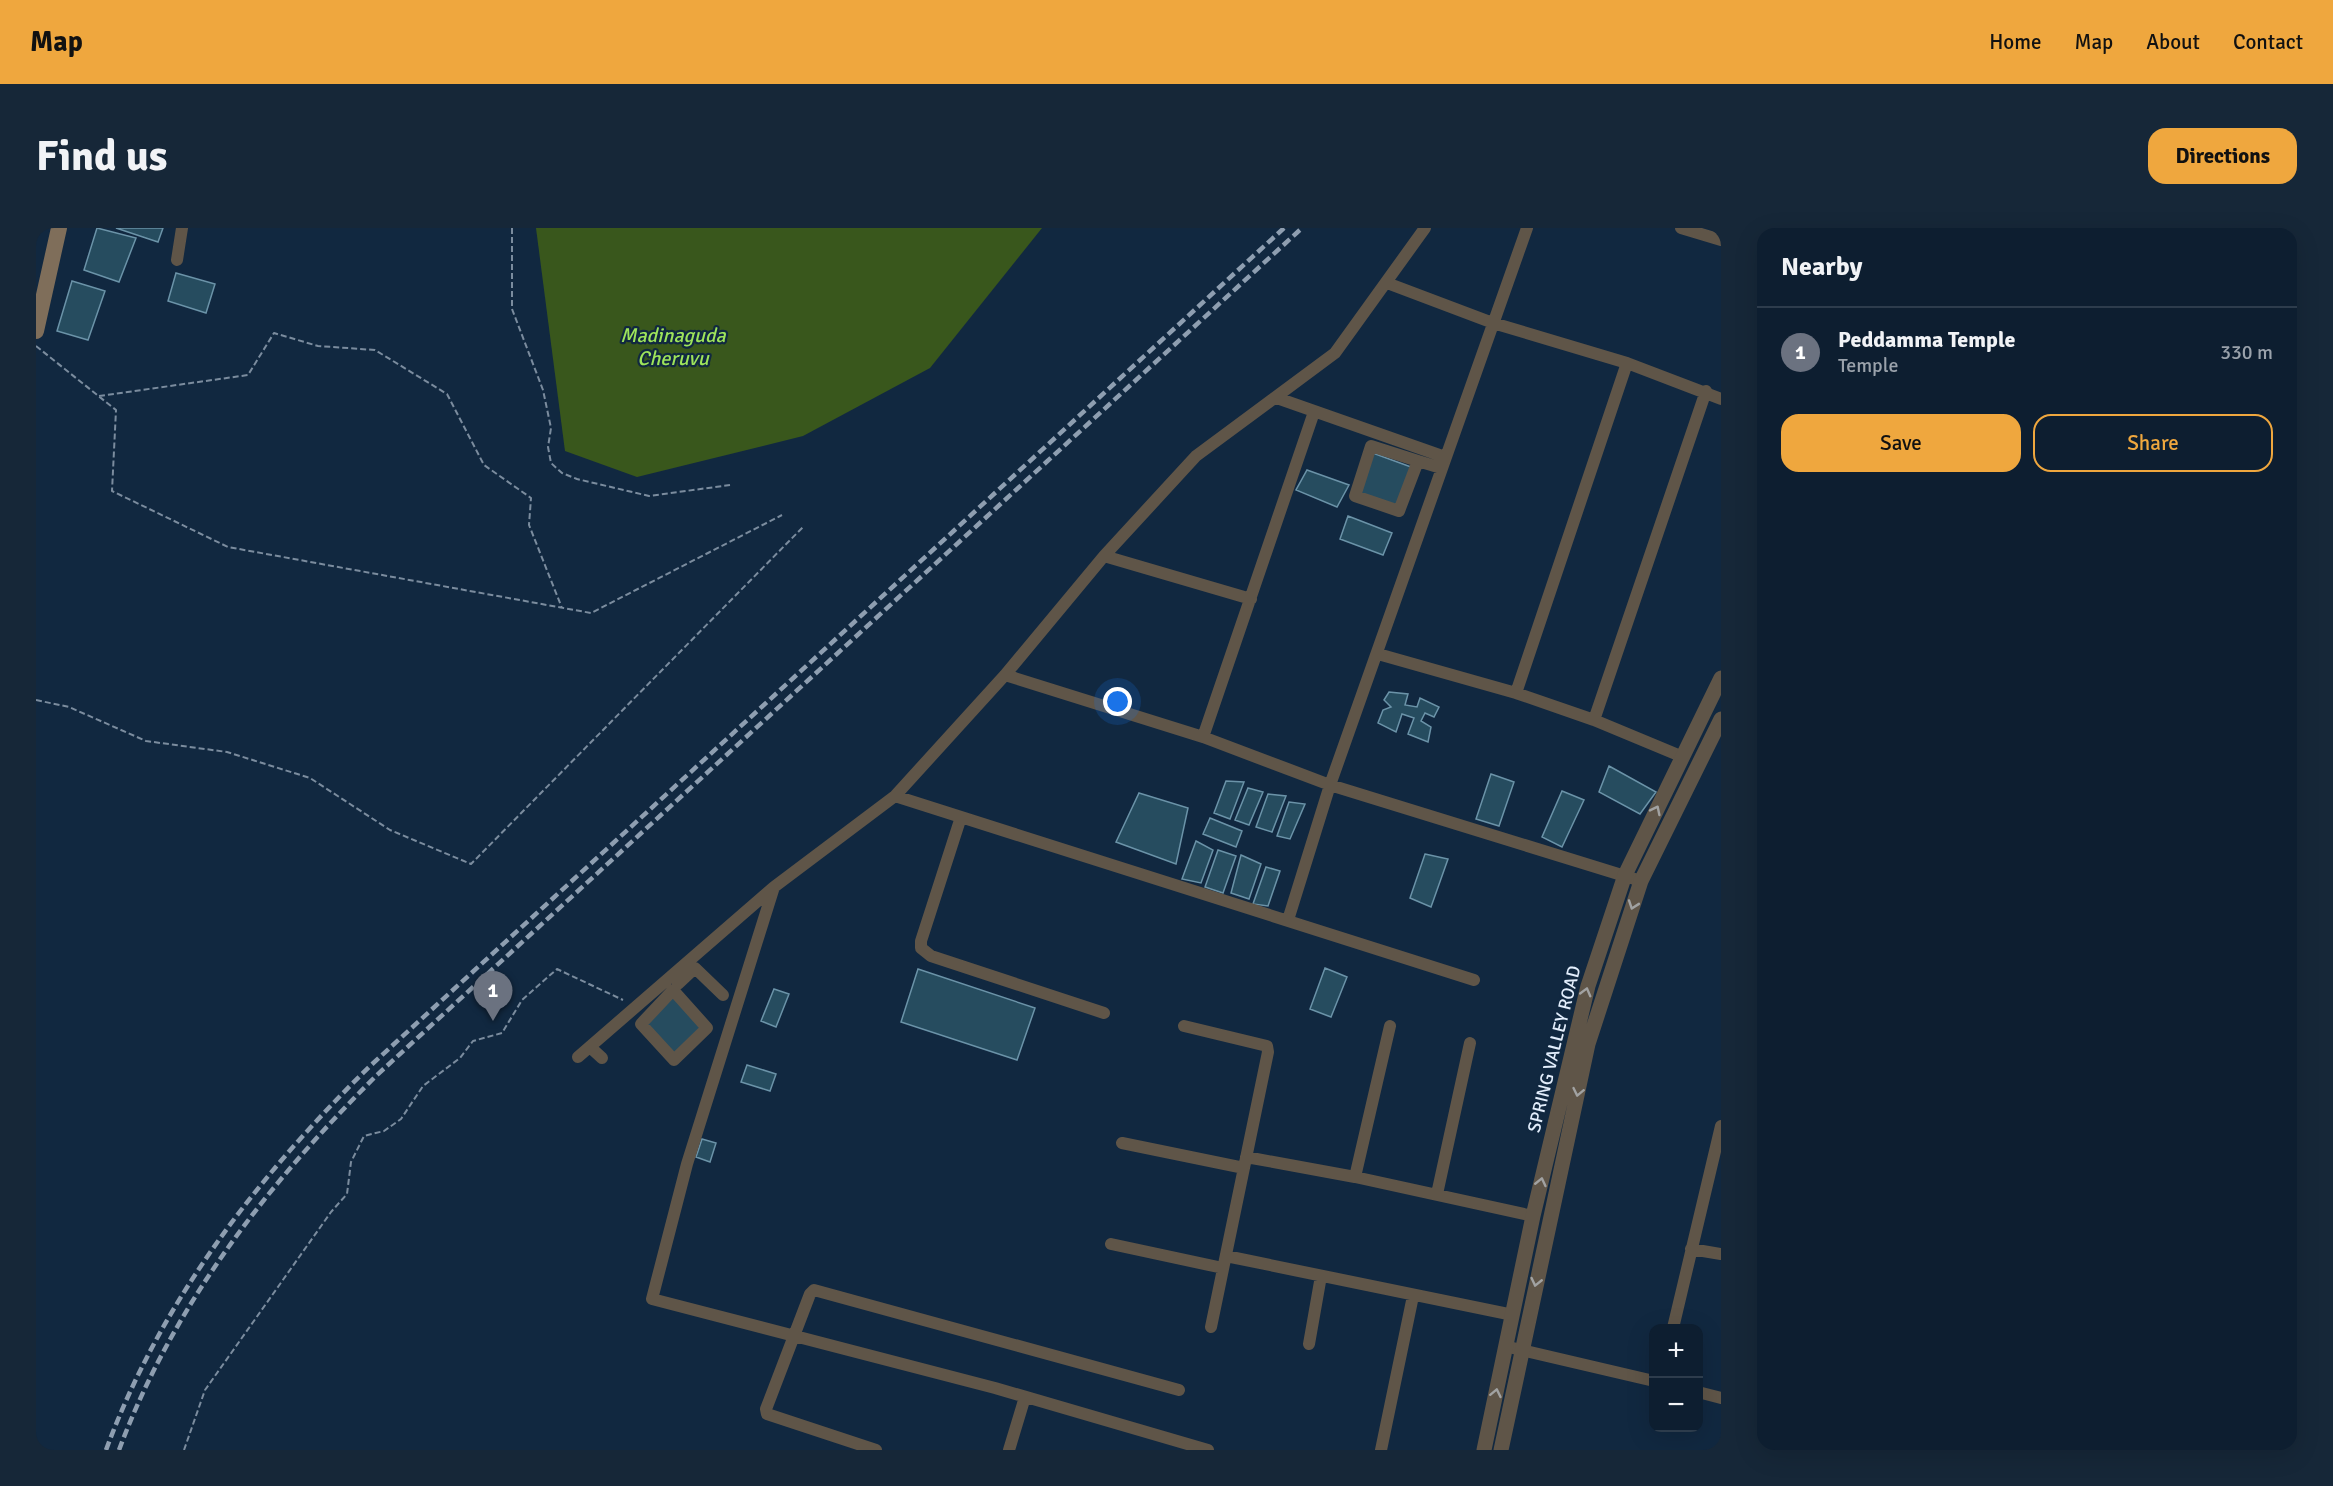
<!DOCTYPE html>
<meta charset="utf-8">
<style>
body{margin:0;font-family:Signika,sans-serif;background:#162738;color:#f1f3f6}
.controls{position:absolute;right:18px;bottom:18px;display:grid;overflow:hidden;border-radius:12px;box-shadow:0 6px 24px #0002}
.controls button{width:54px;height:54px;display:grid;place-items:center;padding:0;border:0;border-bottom:2px solid #2d3c4c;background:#0d1e30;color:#f1f3f6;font:30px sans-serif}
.you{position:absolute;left:1082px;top:474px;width:21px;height:21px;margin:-15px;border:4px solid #fff;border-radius:50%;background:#1a73e8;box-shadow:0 0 0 9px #1a73e833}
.badge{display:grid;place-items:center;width:39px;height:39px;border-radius:50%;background:#efa73e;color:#fff;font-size:20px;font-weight:700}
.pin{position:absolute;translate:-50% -50px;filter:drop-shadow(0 2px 3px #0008)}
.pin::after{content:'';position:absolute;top:32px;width:21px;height:18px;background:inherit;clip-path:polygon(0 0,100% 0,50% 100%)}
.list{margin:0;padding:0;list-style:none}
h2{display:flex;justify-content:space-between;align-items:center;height:78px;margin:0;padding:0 24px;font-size:26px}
h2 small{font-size:20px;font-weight:400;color:#9aa2ab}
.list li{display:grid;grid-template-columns:39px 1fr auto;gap:18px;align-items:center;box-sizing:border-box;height:90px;padding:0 24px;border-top:2px solid #2d3c4c}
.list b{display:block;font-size:22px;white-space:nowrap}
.list p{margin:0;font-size:20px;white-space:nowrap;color:#9aa2ab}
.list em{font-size:20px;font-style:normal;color:#9aa2ab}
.actions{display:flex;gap:12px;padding:18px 24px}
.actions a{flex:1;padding:14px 0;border:2px solid #efa73e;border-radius:18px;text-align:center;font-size:21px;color:#efa73e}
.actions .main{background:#efa73e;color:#111}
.map{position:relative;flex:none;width:1685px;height:1222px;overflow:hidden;border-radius:18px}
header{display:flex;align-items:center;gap:36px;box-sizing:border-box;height:84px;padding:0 30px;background:#efa73e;color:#111}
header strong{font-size:28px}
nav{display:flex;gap:33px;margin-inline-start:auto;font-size:21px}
.intro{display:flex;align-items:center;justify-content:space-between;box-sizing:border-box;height:144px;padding:0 36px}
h1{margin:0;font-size:42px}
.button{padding:15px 27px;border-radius:18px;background:#efa73e;color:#111;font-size:21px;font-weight:700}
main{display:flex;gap:36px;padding:0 36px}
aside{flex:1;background:#0d1e30;border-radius:18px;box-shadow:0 6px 24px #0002}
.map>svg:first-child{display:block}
</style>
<header>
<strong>Map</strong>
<nav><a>Home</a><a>Map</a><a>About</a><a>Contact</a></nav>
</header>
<div class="intro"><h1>Find us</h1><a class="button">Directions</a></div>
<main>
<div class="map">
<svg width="1685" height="1222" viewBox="0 0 1685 1222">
<rect width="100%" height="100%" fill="#112840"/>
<!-- water -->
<path fill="#39571c" d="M 500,0 L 1006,0 L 894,140 L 767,208 L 601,249 L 529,223 Z"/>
<!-- building -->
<path fill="#264c5f" stroke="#6b93a8" stroke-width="1.5" d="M 61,0 L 100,10 L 83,54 L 48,42 Z
M 80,0 L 127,0 L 122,14 Z
M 140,45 L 179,56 L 170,85 L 132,73 Z
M 36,53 L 69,63 L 52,112 L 21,103 Z
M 1334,224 L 1375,239 L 1361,279 L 1322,266 Z
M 1271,242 L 1313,257 L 1301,279 L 1260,262 Z
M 1312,288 L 1356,305 L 1347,327 L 1304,311 Z
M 1353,464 L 1372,466 L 1369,477 L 1381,479 L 1384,470 L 1403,479 L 1398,489 L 1389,485 L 1385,493 L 1395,499 L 1392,514 L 1372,506 L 1378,490 L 1366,486 L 1360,504 L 1342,495 L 1347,482 L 1355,479 L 1348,472 Z
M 1573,538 L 1620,564 L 1604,586 L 1563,564 Z
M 1455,546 L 1478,554 L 1463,598 L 1440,591 Z
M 1190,553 L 1208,554 L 1194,591 L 1178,585 Z
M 1212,560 L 1227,564 L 1213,597 L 1199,592 Z
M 1526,563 L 1548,572 L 1526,619 L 1506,609 Z
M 1103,565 L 1152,580 L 1140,636 L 1080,614 Z
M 1232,566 L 1250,568 L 1236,604 L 1220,599 Z
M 1253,574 L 1269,576 L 1254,611 L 1241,608 Z
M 1174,590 L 1206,603 L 1200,619 L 1167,606 Z
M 1160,613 L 1177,622 L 1165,655 L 1146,651 Z
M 1182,622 L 1200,628 L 1187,665 L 1169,659 Z
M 1389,626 L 1412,631 L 1395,679 L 1374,670 Z
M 1205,627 L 1225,636 L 1213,671 L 1195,665 Z
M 1230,639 L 1244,643 L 1232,678 L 1217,676 Z
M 1289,740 L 1311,749 L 1295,789 L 1274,781 Z
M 882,741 L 999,780 L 981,832 L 865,794 Z
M 738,761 L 753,766 L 740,799 L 725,793 Z
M 637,767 L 668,799 L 638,829 L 607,797 Z
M 711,837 L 740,846 L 734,863 L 705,854 Z
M 666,911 L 680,915 L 674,934 L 660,929 Z"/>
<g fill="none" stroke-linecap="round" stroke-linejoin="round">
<!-- path -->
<path stroke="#7b8c9e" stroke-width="2" stroke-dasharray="6 3" stroke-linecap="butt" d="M 476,0 L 476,81 L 507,162 L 515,200 L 512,219 L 515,235 L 526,245 L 541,251 L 613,268 L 694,257
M 0,118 L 80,182 L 76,263 L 192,319 L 555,385 L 746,287
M 63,168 L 212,147 L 238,105 L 282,118 L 339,122 L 411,166 L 448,237 L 495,270 L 493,297 L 526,380
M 0,472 L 33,479 L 110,513 L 191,524 L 274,550 L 354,602 L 435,636 L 767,299
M 148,1222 L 169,1162 L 295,984 L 311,966 L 315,934 L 328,908 L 348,903 L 365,891 L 387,858 L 424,830 L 437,813 L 466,805 L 486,772 L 521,741 L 587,772"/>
<!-- minor -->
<path stroke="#5f5548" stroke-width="12" d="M 1645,0 L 1685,12
M 141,32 L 146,0
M 1351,55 L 1457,95 L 1591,135 L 1685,171
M 1241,170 L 1409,229
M 1335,218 L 1382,233 L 1363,283 L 1319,268 Z
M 1382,233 L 1405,240
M 1068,328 L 1215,371
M 1342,426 L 1480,465 L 1558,492 L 1647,529
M 969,447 L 1167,509 L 1294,557 L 1605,653
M 1480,465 L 1591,135
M 1558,492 L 1670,163
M 1167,509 L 1278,184
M 859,568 L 1438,752
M 925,589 L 885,713 L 885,720 L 895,728 L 1068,785
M 738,659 L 651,936 L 616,1071 L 959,1160 L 1172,1222
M 1252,692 L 1294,557 L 1491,0
M 642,756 L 659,740 L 687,767
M 637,762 L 671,800 L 638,832 L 605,796 Z
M 1148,798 L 1231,818 L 1232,824 L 1175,1099
M 554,819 L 566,830
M 542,829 L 738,659 L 859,568 L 969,447 L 1068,328 L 1160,228 L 1299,125 L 1389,0
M 1086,915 L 1208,940
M 1210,929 L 1319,949 L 1497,988
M 1319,949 L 1354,798
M 1401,966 L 1434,815
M 1075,1016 L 1187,1040
M 1655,1021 L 1685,1026
M 1190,1028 L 1477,1087
M 1637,1100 L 1685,898
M 1273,1116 L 1285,1048
M 1477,1120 L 1618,1153
M 1662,1164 L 1685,1170
M 840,1222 L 731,1186 L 730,1181 L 774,1066 L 778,1062 L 1143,1162
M 973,1222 L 989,1169
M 1345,1222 L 1377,1068"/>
<!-- tertiary -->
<path stroke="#5f5548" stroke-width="15" d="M 1448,1222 L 1497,988 L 1552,758 L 1589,647 L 1685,450
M 1465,1222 L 1552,816 L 1605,653 L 1685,491"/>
<!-- secondary -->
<path stroke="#7f6e5a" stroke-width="16" d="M 0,103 L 23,0"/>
<!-- rail -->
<path stroke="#8e9eb0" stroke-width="4.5" stroke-dasharray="9 4.5" stroke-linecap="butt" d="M 70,1222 C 125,1073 221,949 333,839 L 1248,0
M 83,1222 C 137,1077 232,955 341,847 L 1266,0"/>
</g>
<!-- one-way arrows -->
<defs><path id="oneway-chevron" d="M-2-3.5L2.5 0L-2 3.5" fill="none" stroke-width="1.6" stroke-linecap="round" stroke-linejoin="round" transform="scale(1.5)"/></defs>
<g stroke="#a1a2a2">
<use href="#oneway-chevron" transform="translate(1620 582) rotate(-64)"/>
<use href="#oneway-chevron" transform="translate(1597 677) rotate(109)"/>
<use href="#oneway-chevron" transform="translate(1550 764) rotate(-75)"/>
<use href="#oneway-chevron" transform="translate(1542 864) rotate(102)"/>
<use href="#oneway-chevron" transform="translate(1505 954) rotate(-77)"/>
<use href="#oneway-chevron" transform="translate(1500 1054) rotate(103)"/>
<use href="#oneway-chevron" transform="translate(1460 1165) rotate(-78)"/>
</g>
<g text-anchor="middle" stroke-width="4.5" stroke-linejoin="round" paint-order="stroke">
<!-- street labels -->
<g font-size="18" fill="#e3eefc" stroke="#112840">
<text transform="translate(1518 821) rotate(-76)" y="6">SPRING VALLEY ROAD</text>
</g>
<!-- water labels -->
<g font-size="20" font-style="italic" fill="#9ee45a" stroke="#112840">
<text x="637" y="114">Madinaguda<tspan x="637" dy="23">Cheruvu</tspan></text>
</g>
</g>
</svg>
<div class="controls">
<button>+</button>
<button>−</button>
</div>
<div class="you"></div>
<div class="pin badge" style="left:457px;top:793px;background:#6b7280">1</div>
</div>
<aside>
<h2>Nearby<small></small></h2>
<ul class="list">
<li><span class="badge" style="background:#6b7280">1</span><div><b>Peddamma Temple</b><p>Temple</p></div><em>330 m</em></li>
</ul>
<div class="actions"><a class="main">Save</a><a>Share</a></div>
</aside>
</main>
